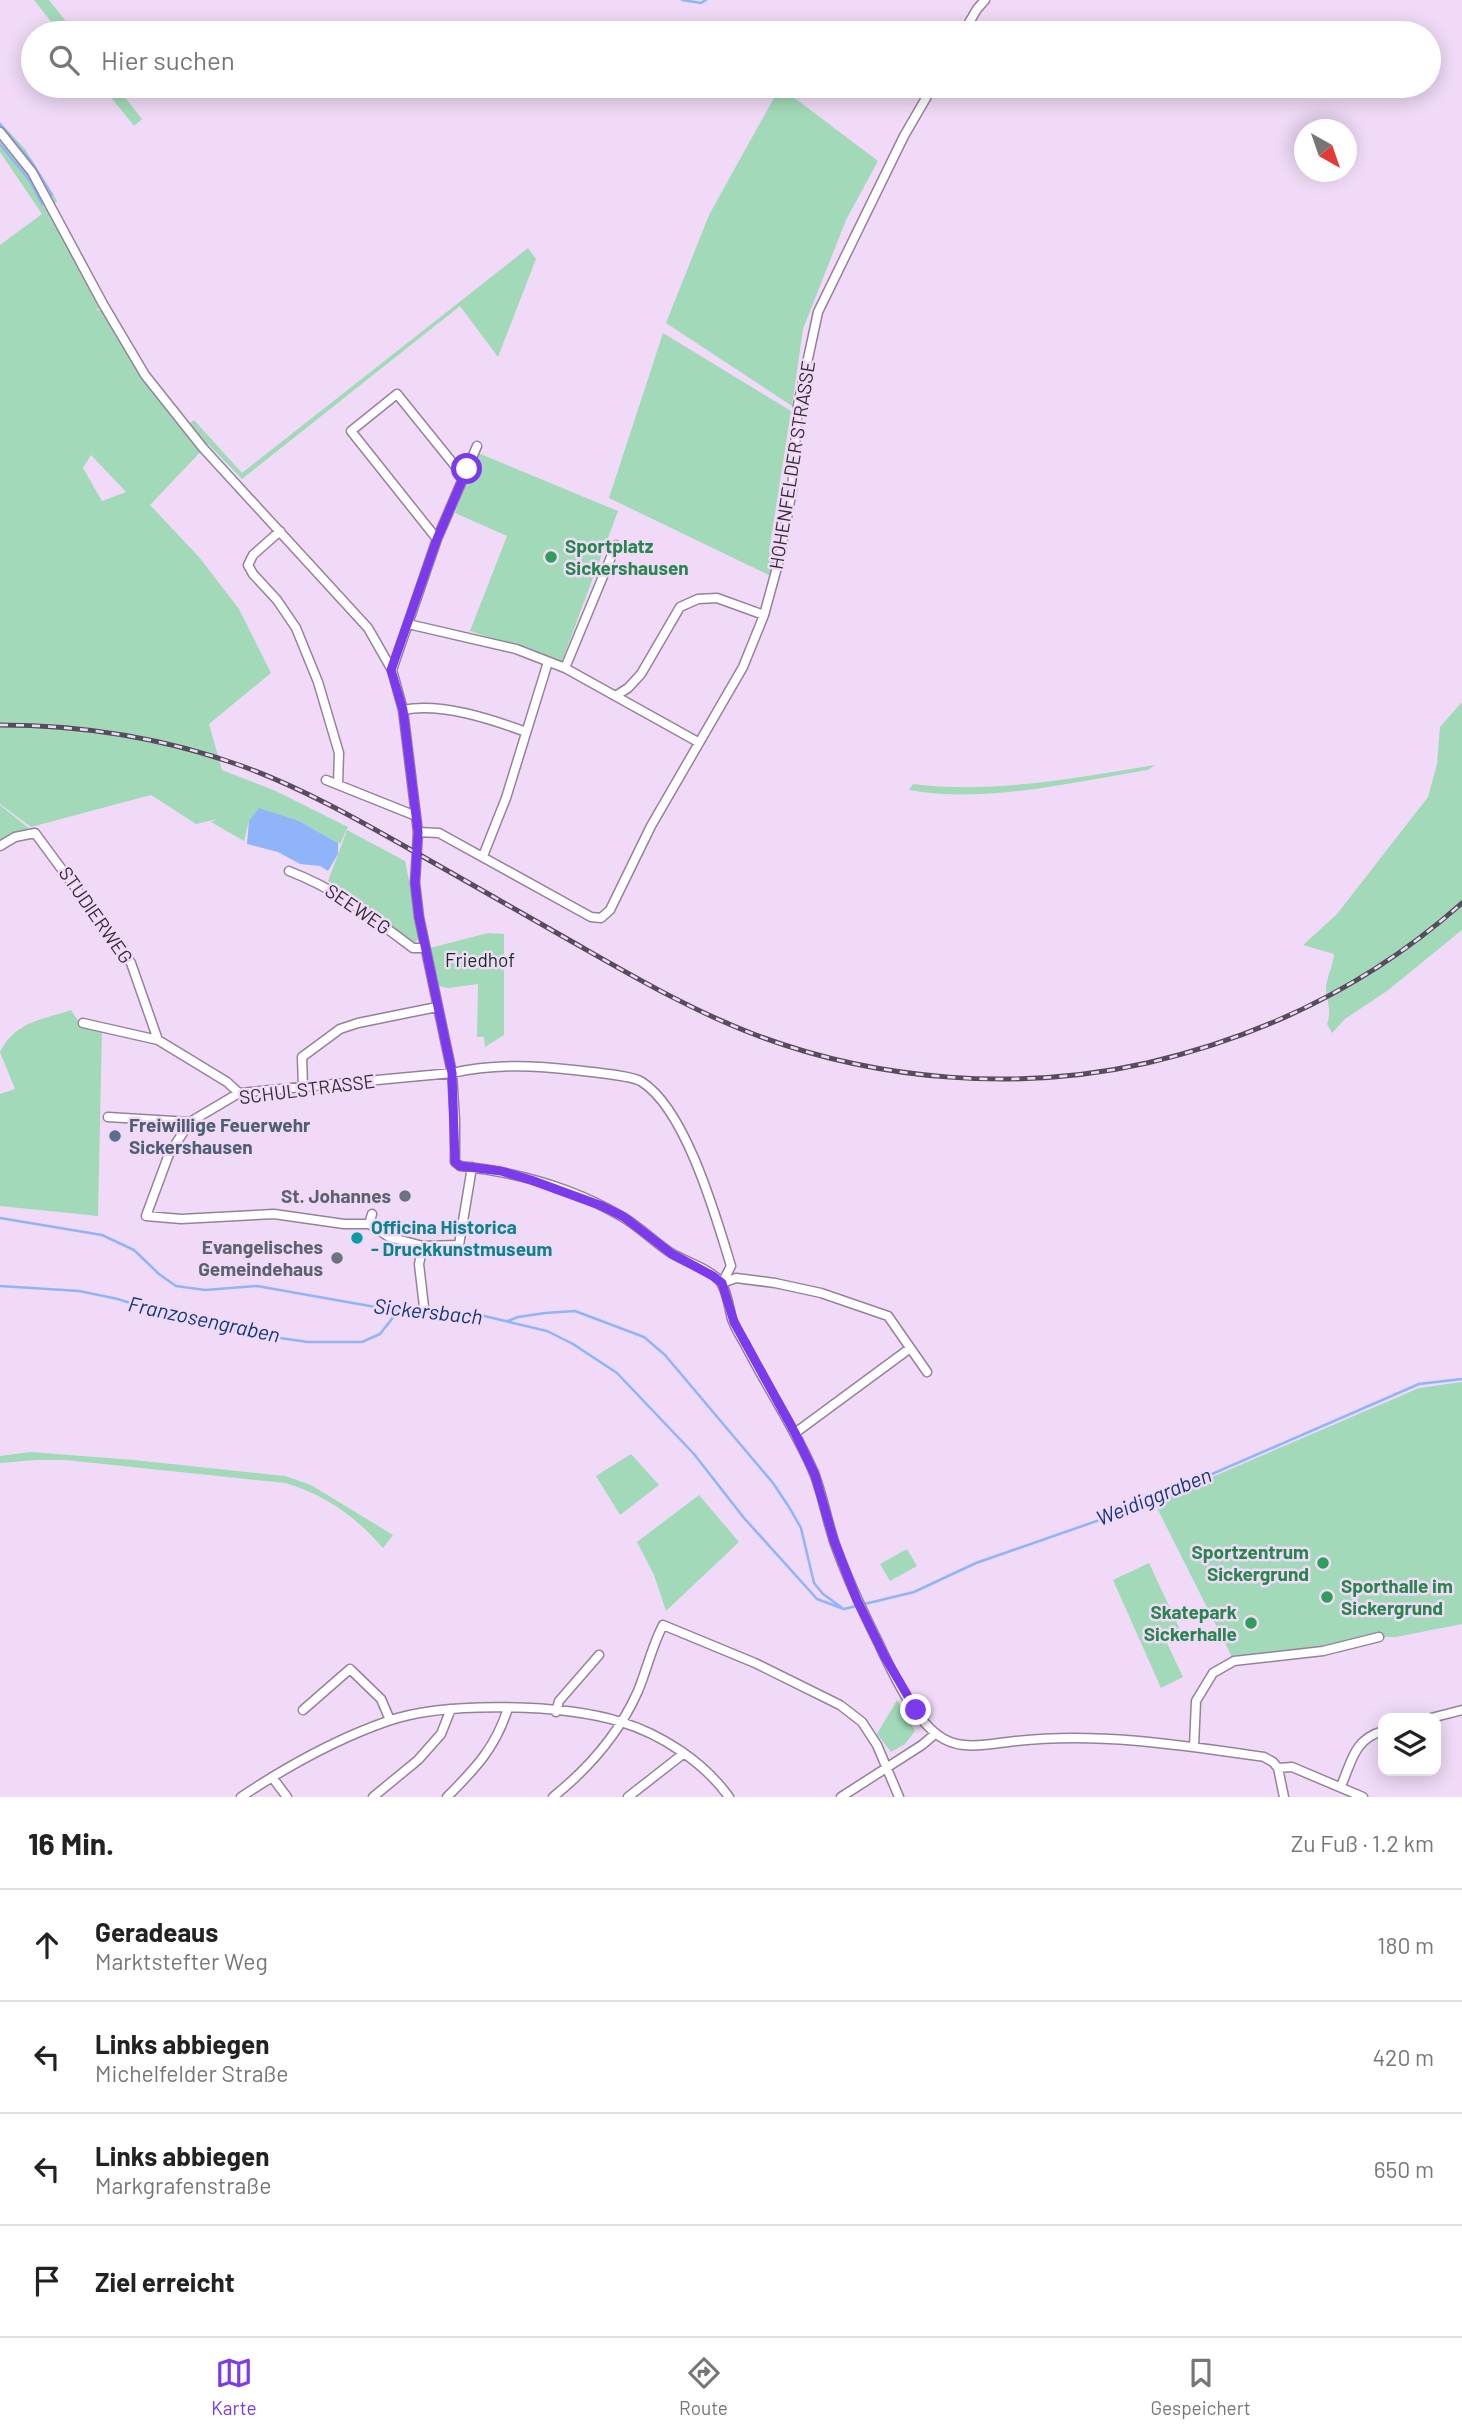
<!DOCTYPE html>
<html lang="de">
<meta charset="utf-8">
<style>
body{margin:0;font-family:Barlow,sans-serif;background:#f6f6f6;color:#222}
.controls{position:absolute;right:21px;bottom:21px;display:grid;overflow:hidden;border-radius:14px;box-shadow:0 4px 18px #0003}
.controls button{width:63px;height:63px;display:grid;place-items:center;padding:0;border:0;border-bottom:2px solid #e0e0e0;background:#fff;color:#222;font:35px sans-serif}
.compass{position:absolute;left:1294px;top:119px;width:63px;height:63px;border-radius:50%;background:#fff;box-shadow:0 4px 18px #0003;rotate:140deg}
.stop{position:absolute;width:21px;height:21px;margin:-16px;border:5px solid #7c3aed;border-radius:50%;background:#fff}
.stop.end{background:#7c3aed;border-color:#fff;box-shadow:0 2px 7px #0008}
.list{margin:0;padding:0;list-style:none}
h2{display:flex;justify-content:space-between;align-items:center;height:91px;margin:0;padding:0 28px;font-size:30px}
h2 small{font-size:23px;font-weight:400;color:#767676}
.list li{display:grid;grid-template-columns:46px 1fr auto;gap:21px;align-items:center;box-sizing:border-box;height:112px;padding:0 28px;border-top:2px solid #e0e0e0}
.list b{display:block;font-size:26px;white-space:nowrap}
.list p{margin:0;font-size:23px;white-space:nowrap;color:#767676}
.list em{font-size:23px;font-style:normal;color:#767676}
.icon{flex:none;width:38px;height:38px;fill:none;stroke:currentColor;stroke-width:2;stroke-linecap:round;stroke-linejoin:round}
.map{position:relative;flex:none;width:1462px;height:1797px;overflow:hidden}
.search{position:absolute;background:#fff;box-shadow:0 4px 18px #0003;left:21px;right:21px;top:21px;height:77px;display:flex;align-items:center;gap:18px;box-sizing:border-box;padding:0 24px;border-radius:38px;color:#767676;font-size:26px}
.sheet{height:539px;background:#fff}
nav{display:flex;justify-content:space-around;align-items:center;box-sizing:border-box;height:98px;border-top:2px solid #e0e0e0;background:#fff;font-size:19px;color:#767676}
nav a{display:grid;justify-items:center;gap:4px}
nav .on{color:#7c3aed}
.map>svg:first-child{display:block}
</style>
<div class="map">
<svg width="1462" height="1797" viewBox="0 0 1462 1797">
<rect width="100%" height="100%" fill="#f0daf7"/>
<!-- green -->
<path fill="#a2dab9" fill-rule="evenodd" d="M 34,0 L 49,0 L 75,33 L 60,33 Z
M 102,86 L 116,86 L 142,119 L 134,126 Z
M 780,87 L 878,161 L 846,220 L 803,329 L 792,406 L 666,323 L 709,215 Z
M 0,122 L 25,149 L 57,201 L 51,207 L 104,306 L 94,311 L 106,308 L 145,375 L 186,426 L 194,420 L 242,473 L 528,248 L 536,259 L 498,357 L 460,306 L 242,479 L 208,444 L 150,505 L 199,557 L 239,609 L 271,673 L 209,724 L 222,770 L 276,791 L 348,827 L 340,844 L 299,821 L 283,817 L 249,821 L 244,841 L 211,822 L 217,819 L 196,824 L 151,795 L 31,827 L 0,804 L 0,245 L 42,214 L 0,152 ZM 91,455 L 126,492 L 102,501 L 83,468 Z
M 663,333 L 791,411 L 769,552 L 779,560 L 775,578 L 609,498 Z
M 478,453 L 618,511 L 562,661 L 470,631 L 507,536 L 455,513 Z
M 1462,702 L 1462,930 L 1387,991 L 1345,1019 L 1332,1033 L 1327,1024 C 1332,1011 1327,1002 1326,989 C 1326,979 1333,966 1334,954 L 1303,945 L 1337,914 L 1428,797 L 1437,764 L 1440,727 Z
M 1155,765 L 1148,770 C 1073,782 985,804 909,790 L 913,784 C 993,794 1075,778 1155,765 Z
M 0,805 L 35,833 L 0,847 Z
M 347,830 L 405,861 L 421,937 L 414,943 L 350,893 L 328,881 Z
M 488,933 L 504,934 L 504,1035 L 485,1047 L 484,1037 L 477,1037 L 478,984 L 448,988 L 434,985 L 430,948 Z
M 71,1010 L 79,1022 L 102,1029 L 98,1216 L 0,1206 L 0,1094 L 15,1089 L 0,1052 C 15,1022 41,1020 71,1010 Z
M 1462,1382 L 1462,1624 L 1396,1637 L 1379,1637 L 1323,1651 L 1234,1661 L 1154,1502 L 1419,1388 Z
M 30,1452 L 134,1460 L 285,1476 L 311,1485 L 393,1535 L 383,1548 C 355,1516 326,1495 285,1483 L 66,1460 L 36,1460 L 0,1463 L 0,1456 Z
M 631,1454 L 659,1485 L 620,1515 L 596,1476 Z
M 699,1495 L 739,1542 L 666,1611 L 654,1575 L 637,1542 Z
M 907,1549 L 917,1566 L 890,1581 L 880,1564 Z
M 1149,1563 L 1182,1634 L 1166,1641 L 1183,1677 L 1161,1688 L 1113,1580 Z
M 897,1700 L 915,1731 L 905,1744 L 891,1752 L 877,1734 Z"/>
<!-- water -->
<path fill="#8fb4f9" d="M 259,808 L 299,821 L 338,843 L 338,854 L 328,871 L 320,866 L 300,864 L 278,852 L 247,844 L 249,821 Z"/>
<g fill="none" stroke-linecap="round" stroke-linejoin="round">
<!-- stream -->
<path stroke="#8fb4f9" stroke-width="2.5" d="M 682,0 L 701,3 L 706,0
M 0,124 L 31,161 L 52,195
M 0,144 L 30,181 L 42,204
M 0,1218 L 102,1235 L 134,1250 L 159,1274 L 176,1286 L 205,1290 L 257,1286 L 398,1311 L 476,1314 L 547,1331 L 573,1344 L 617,1373 L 694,1454 L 744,1518 L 817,1599 L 844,1609 L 914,1592 L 976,1563 L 1134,1508 L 1419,1384 L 1462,1379
M 0,1286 L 79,1291 L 118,1299 L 181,1320 L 239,1332 L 308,1342 L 362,1342 L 380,1334 L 398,1311
M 508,1321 L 518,1317 L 545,1313 L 575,1311 L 644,1337 L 665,1355 L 773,1483 L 789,1507 L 801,1528 L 814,1583 L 823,1594 L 841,1607"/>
<!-- minor casing -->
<g stroke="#96819c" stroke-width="11">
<path id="minor" d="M 963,33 L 977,9 L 985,0
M 0,132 L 32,172 L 103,304 L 145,375 L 203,448 L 368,628 L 392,670 L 403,710 L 418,832 L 415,883 L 419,917 L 452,1073 L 455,1120 L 455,1162 L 460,1166 C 516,1172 573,1188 621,1216 C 639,1226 654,1242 671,1253 C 686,1262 708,1268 720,1281 C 727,1290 729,1308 732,1319 C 735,1327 740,1336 745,1344 C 767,1388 795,1428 814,1473 C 823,1496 827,1521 835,1544 C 847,1578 862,1610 878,1642 C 892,1672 915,1723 944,1739 C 965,1751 994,1743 1016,1741 C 1099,1732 1182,1745 1264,1757 L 1273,1762 L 1278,1768 L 1292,1767 L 1363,1797
M 280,531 L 253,555 L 248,565 L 253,574 L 277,600 L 296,628 L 318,682 L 339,753 L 338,784
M 437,539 L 351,431 L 397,394 L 464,477
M 408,624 L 516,649 L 565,668 L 698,742
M 565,668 L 616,545
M 392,670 L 437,539 L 477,446
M 617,695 L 628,688 L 641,674 L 680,607 L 698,599 L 717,598 L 764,615
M 403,710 C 440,702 491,719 526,732
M 326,780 L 416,816
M 418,832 L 439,833 L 591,917 L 601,918 L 610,910 L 651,826 L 743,667 L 764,615 L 779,560 L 792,490 L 798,405 L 818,312 L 904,136 L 933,86
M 0,846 L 15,837 L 35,833 L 131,963 L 158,1040
M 483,856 L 506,798 L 548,662
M 289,871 C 340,891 370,916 413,948 L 425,948
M 83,1023 L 158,1040 L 227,1082 L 239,1093
M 303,1088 L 302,1057 L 340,1029 L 358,1023 L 437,1007
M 108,1117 L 190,1122
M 369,1224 L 372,1214
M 423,1246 L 389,1237 L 369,1224 L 344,1224 L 274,1214 L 181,1219 L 146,1216 L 169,1154 L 190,1122 L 239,1093 L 452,1073 C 490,1064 534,1065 574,1070 C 588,1072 632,1075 642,1082 C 686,1110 716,1217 731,1266 L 722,1283
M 722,1283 L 736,1278 L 775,1283 L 821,1293 L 888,1316 L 927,1372
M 424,1307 L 419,1264 L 423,1246 L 459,1245 L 472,1167
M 795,1433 L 909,1349
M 303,1710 L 350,1669 L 381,1699 L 390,1720
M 556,1712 L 559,1701 L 599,1655
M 1431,1718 L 1462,1710
M 1194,1747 L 1196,1701 L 1213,1673 L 1234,1661 L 1323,1651 L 1379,1637
M 1278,1768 L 1284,1797
M 272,1777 L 287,1797
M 1341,1786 C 1352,1761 1354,1739 1383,1731
M 241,1797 C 286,1767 336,1739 388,1721 C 445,1701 563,1704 621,1722 C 661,1734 704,1762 729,1797
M 373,1797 L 418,1760 L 441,1734 L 451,1709
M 447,1797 C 475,1769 496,1747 508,1708
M 553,1797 C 589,1768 619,1734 638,1691 C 647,1669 652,1646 663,1625 L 755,1663 L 840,1705 L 862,1722 L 877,1745 L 899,1797
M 628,1797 L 683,1754
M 841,1797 L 922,1745 L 935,1734"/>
</g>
<!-- minor -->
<use href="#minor" stroke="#fff" stroke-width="8"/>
<!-- rail casing -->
<g stroke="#574c5b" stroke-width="5">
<path id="rail" d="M 0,725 C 82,725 164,738 242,766 C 302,788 357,819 413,851 C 468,882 523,914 578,945 C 636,978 693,1011 756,1035 C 878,1081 1019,1092 1147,1063 C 1264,1036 1372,983 1462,903"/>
</g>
<!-- rail -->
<use href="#rail" stroke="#f0daf7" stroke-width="2.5" stroke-dasharray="8" stroke-linecap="butt"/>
</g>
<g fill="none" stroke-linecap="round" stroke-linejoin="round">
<!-- route -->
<path stroke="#7c3aed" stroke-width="9" d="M 467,469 L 437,539 L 391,670 L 403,710 L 418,832 L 415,883 L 419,917 L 452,1073 L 455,1162 L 460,1166 L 501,1171 L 531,1180 L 602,1206 L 624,1217 L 672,1254 L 713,1276 L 722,1283 L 734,1322 L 795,1433 L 815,1475 L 834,1541 L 857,1600 L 885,1657 L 916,1710"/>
</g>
<!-- markers -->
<g fill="#2e9e5b" stroke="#f0daf7" stroke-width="2.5">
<circle cx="551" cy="557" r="7"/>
<circle cx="1323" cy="1563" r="7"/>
<circle cx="1327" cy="1597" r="7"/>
<circle cx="1251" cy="1623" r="7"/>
</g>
<circle fill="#5c6f8a" stroke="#f0daf7" stroke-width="2.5" cx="115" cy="1136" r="7"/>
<g fill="#6b7280" stroke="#f0daf7" stroke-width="2.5">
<circle cx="405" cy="1196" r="7"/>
<circle cx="337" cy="1258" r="7"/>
</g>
<circle fill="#0f9aa8" stroke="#f0daf7" stroke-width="2.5" cx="357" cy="1238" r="7"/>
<g text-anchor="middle" stroke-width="5" stroke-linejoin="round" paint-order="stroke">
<!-- street labels -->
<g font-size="19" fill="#322a35" stroke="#f0daf7">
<text transform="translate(792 465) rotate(-81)" y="7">HOHENFELDER STRASSE</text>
<text transform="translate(358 909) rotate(34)" y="7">SEEWEG</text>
<text transform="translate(96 915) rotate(55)" y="7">STUDIERWEG</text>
<text transform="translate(307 1089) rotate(-7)" y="7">SCHULSTRASSE</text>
</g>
<!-- leisure labels -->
<g font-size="19" font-weight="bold" fill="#27864d" stroke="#f0daf7" text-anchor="start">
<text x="565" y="553">Sportplatz<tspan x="565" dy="22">Sickershausen</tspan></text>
<text x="1309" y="1559" text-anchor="end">Sportzentrum<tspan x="1309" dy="22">Sickergrund</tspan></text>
<text x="1341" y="1593">Sporthalle im<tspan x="1341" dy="22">Sickergrund</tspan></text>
<text x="1237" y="1619" text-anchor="end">Skatepark<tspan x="1237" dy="22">Sickerhalle</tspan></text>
</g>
<!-- park labels -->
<g font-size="19" fill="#0d3321" stroke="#f0daf7">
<text x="480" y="967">Friedhof</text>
</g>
<!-- service labels -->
<g font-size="19" font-weight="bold" fill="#4e5e75" stroke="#f0daf7" text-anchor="start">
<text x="129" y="1132">Freiwillige Feuerwehr<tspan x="129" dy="22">Sickershausen</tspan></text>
</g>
<!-- worship labels -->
<g font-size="19" font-weight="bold" fill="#5b616d" stroke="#f0daf7" text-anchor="end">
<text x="391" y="1203">St. Johannes</text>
<text x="323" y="1254">Evangelisches<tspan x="323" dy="22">Gemeindehaus</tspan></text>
</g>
<!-- culture labels -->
<g font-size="19" font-weight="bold" fill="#0d838f" stroke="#f0daf7" text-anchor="start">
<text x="371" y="1234">Officina Historica<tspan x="371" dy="22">- Druckkunstmuseum</tspan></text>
</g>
<!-- water labels -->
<g font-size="21" font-style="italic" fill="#113684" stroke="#f0daf7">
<text transform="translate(428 1312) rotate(6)" y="7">Sickersbach</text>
<text transform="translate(204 1320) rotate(12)" y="7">Franzosengraben</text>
<text transform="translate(1154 1497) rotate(-22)" y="7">Weidiggraben</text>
</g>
</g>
</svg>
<div class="controls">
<button><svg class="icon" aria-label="layers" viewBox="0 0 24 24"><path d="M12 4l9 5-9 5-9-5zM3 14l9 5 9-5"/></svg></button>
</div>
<svg class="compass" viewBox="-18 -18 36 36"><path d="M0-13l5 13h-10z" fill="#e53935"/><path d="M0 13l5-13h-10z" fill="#767676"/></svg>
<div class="stop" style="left:467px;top:469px"></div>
<div class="stop end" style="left:916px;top:1710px"></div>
<div class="search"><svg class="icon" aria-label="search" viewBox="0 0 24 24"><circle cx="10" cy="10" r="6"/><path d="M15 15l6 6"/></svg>Hier suchen</div>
</div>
<section class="sheet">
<h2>16 Min.<small>Zu Fuß · 1.2 km</small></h2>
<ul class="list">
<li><svg class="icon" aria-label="ahead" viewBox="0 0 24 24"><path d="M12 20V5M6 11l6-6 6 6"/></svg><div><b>Geradeaus</b><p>Marktstefter Weg</p></div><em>180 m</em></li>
<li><svg class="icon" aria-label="left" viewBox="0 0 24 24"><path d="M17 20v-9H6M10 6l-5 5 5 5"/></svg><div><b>Links abbiegen</b><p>Michelfelder Straße</p></div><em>420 m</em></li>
<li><svg class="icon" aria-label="left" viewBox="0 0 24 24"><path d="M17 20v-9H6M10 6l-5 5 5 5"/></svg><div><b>Links abbiegen</b><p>Markgrafenstraße</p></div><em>650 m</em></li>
<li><svg class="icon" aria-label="arrive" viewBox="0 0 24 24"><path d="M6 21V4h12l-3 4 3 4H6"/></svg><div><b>Ziel erreicht</b></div></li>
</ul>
</section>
<nav>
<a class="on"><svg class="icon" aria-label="map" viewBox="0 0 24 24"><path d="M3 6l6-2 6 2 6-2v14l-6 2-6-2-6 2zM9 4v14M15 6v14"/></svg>Karte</a>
<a><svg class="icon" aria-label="directions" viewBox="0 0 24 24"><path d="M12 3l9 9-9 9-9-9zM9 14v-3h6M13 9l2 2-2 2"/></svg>Route</a>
<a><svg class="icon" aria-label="saved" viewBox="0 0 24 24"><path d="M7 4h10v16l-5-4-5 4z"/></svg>Gespeichert</a>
</nav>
